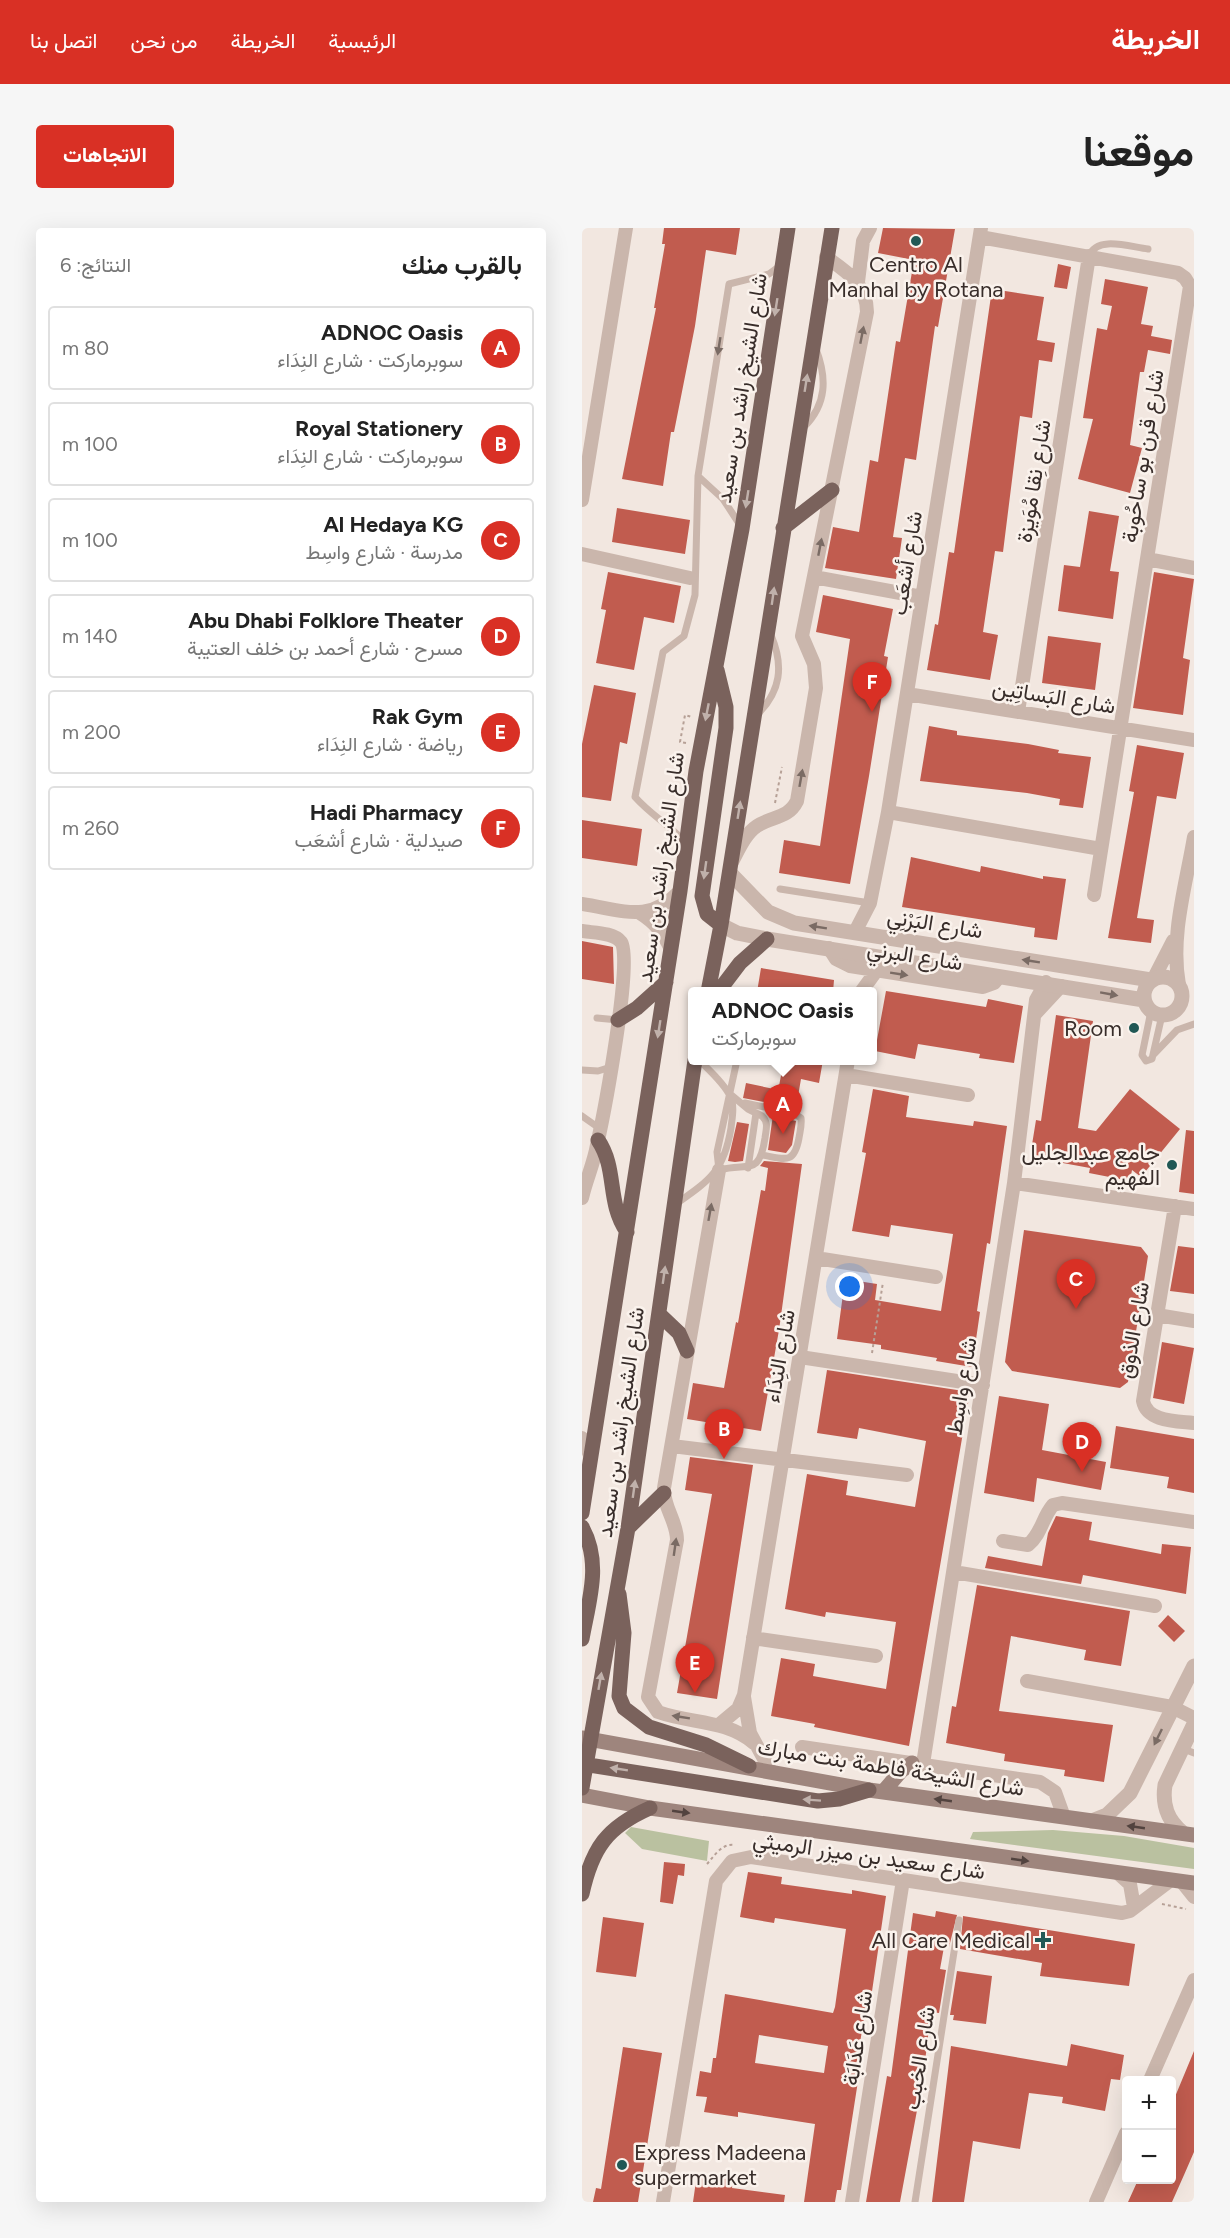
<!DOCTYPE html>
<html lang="ar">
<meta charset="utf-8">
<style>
body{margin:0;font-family:Figtree,Vazirmatn,sans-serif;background:#f6f6f6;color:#222;direction:rtl}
.controls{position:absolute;right:18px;bottom:18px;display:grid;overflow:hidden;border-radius:6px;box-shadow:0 6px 24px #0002}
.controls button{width:54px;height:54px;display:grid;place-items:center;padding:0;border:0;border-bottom:2px solid #e0e0e0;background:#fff;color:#222;font:30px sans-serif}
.you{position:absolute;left:268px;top:1059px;width:21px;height:21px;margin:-15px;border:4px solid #fff;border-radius:50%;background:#1a73e8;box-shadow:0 0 0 9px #1a73e833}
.badge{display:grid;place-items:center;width:39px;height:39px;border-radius:50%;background:#d93025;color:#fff;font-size:20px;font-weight:700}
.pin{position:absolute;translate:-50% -50px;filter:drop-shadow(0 2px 3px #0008)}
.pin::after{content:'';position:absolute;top:32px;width:21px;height:18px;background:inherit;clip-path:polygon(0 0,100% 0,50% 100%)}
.popup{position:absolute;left:106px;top:759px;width:189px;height:78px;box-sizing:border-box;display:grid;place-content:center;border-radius:6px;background:#fff;filter:drop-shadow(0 2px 4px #0005);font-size:20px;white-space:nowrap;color:#767676}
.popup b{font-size:22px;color:#222}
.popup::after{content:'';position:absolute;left:50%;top:100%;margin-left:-12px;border:12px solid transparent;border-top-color:#fff}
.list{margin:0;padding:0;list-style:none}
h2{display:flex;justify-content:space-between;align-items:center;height:78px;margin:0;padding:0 24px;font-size:26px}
h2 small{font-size:20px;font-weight:400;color:#767676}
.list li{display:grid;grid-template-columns:39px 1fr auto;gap:18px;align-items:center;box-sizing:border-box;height:84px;margin:0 12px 12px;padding:0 12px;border:2px solid #e0e0e0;border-radius:6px}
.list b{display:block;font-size:22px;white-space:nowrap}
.list p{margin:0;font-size:20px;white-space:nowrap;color:#767676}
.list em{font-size:20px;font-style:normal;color:#767676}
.map{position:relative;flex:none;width:612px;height:1974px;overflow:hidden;direction:ltr;border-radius:6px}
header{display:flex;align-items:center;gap:36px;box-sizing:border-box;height:84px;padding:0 30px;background:#d93025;color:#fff}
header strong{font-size:28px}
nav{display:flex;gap:33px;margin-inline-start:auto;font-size:21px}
.intro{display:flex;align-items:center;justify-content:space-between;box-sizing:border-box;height:144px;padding:0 36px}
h1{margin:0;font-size:42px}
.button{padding:15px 27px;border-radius:6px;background:#d93025;color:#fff;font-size:21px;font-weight:700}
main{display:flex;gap:36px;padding:0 36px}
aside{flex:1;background:#fff;border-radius:6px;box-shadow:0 6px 24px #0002}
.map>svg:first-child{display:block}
</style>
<header>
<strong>الخريطة</strong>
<nav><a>الرئيسية</a><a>الخريطة</a><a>من نحن</a><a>اتصل بنا</a></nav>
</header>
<div class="intro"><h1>موقعنا</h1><a class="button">الاتجاهات</a></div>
<main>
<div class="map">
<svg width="612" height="1974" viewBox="0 0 612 1974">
<rect width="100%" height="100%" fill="#f2e7e0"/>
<!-- green -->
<path fill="#bac1a0" d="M 49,1599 L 127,1613 L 125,1633 L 60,1621 L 43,1605 Z
M 471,1602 L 542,1608 L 612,1620 L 612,1641 L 388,1611 L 391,1604 Z"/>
<!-- building -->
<path fill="#c15c4f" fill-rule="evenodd" d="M 82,0 L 158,0 L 154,27 L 124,22 L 113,98 L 92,204 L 89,204 L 81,258 L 40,251 L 74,80 L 72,80 L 83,16 L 80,16 Z
M 301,0 L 373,1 L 356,99 L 353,98 L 334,232 L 323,230 L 311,309 L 320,310 L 314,351 L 243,340 L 251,299 L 277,304 L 288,232 L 296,234 L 314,113 L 318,114 L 332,32 L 296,25 Z
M 476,36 L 489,39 L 485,61 L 472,59 Z
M 523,51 L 566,59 L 559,96 L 571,98 L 569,108 L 590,112 L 588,126 L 566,122 L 562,144 L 558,144 L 548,217 L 560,220 L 548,265 L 496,251 L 511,191 L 501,190 L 515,100 L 525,102 L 530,78 L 519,76 Z
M 410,61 L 462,69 L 455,112 L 473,115 L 470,134 L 457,132 L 450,190 L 438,188 L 421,324 L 413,323 L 401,404 L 416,407 L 408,452 L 345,442 L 353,396 L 356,397 L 367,324 L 372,325 Z
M 35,280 L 108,292 L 103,326 L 30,314 Z
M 507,283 L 537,288 L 528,343 L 537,344 L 531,391 L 476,383 L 482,337 L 498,339 Z
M 26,344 L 99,358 L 92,395 L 62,389 L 52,442 L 14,435 L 24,382 L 19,381 Z
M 572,344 L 612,351 L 601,430 L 608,432 L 601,487 L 551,480 Z
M 241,367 L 311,381 L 302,428 L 306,429 L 287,548 L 268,656 L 197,645 L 202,612 L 238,618 L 268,411 L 234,404 Z
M 466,408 L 519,415 L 513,462 L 460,455 Z
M 12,457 L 54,465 L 45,516 L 38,514 L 29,573 L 0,569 L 0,516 Z
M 347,498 L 375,503 L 375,507 L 446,516 L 477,522 L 476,525 L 509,529 L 501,580 L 477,577 L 478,571 L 445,565 L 338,553 Z
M 555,517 L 602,525 L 594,571 L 575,568 L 555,690 L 572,692 L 569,715 L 526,710 L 552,564 L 547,563 Z
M 0,592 L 60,601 L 55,638 L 0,630 Z
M 329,629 L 398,644 L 399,638 L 461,651 L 461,648 L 484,651 L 475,712 L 452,709 L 453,700 L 320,679 Z
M 0,713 L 31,719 L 32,756 L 0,751 Z
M 179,740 L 252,752 L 251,764 L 175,764 Z
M 304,763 L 404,779 L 406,771 L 441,778 L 432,835 L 397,830 L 398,826 L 336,816 L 333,831 L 293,823 Z
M 474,787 L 511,793 L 496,900 L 514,903 L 548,861 L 598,901 L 559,949 L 550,942 L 548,953 L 507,945 L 508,940 L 448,929 L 454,892 L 459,893 Z
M 202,832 L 241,832 L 237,855 L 219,851 L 214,880 L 161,870 L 164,855 L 192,861 L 192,858 L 197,858 Z
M 291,861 L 327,868 L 324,889 L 391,898 L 392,893 L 425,898 L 408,1016 L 405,1015 L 395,1083 L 398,1084 L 390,1139 L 354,1133 L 355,1130 L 299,1121 L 299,1117 L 255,1111 L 263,1051 L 295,1056 L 293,1072 L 359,1083 L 371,1006 L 309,997 L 307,1009 L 270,1003 L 284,925 L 280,924 Z
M 191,887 L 214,893 L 210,917 L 204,925 L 186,922 Z
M 155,894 L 167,896 L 161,933 L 153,934 L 146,933 Z
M 604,902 L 612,903 L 612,966 L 597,964 Z
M 182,933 L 220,936 L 197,1102 L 179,1203 L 105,1191 L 111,1155 L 142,1160 L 154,1094 L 156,1095 L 179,962 L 183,963 L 186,940 L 178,938 Z
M 442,1002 L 559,1019 L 566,1028 L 546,1154 L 538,1160 L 430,1143 L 423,1134 Z
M 596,1018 L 612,1020 L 612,1066 L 588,1063 Z
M 580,1114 L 612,1120 L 602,1176 L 571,1170 Z
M 245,1142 L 388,1164 L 327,1518 L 232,1499 L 233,1496 L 189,1488 L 199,1430 L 233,1436 L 231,1448 L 304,1461 L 314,1394 L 244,1384 L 243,1389 L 203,1381 L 225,1246 L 266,1253 L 264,1267 L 333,1279 L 344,1213 L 277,1200 L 275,1211 L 235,1205 Z
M 417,1168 L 467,1176 L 460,1222 L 524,1234 L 519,1262 L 455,1250 L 452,1274 L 402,1265 Z
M 534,1198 L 612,1211 L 612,1265 L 585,1260 L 587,1249 L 528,1240 Z
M 108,1229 L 171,1237 L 135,1471 L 95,1465 L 130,1266 L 103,1262 Z
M 474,1288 L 510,1294 L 507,1312 L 579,1326 L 580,1316 L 609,1319 L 604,1366 L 501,1347 L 499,1356 L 403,1340 L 406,1328 L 460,1338 L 466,1305 Z
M 395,1357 L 548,1383 L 539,1438 L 502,1432 L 504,1422 L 429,1408 L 417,1483 L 531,1497 L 522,1554 L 482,1548 L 483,1542 L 422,1533 L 423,1526 L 364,1515 L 370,1478 L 374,1479 Z
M 586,1387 L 603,1403 L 592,1414 L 576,1398 Z
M 82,1634 L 103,1636 L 102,1648 L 96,1647 L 91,1676 L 78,1674 Z
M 166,1644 L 200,1649 L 199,1656 L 270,1666 L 270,1662 L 304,1668 L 288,1777 L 284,1777 L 272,1853 L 276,1853 L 259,1962 L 255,1962 L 253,1974 L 222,1974 L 233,1896 L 156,1884 L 156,1889 L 122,1884 L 125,1869 L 114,1868 L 118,1843 L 129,1845 L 131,1830 L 134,1830 L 143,1766 L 251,1785 L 253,1779 L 264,1701 L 193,1690 L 192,1695 L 158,1689 ZM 177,1807 L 246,1818 L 242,1845 L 173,1835 Z
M 354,1683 L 375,1687 L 367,1719 L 362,1719 L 358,1741 L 364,1742 L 357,1785 L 349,1784 L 341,1850 L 318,1974 L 284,1974 L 305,1848 L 309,1849 L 331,1685 L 353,1689 Z
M 381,1688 L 553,1716 L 547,1758 L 458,1748 L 460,1735 L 378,1721 Z
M 21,1689 L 62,1695 L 54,1749 L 14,1744 Z
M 375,1743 L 410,1748 L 404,1796 L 371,1792 L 372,1787 L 368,1787 Z
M 489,1816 L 542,1827 L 538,1852 L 529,1851 L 523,1883 L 480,1875 L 481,1869 L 447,1865 L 438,1921 L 391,1913 L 382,1974 L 350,1974 L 369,1818 L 485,1838 Z
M 41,1819 L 80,1825 L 56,1974 L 11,1974 L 14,1960 L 19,1961 Z
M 612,1823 L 612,1924 L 602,1947 L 590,1974 L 546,1974 L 556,1952 L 590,1952 L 590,1876 Z
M 115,1946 L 151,1952 L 150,1960 L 203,1967 L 202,1974 L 111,1974 Z"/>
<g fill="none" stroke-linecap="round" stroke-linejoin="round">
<!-- path -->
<path stroke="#b6a096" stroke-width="2" stroke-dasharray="3 3" stroke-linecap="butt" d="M 104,515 L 98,514 L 103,487 L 110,489
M 193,575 L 200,539
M 290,1125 L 301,1054
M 125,1636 C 133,1627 140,1615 153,1617
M 580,1676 L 604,1681"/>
<!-- service -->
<path stroke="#cab6ac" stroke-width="7" d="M 507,28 C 515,7 548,19 566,21
M 222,199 C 245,176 245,150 234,121
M 158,297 L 141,271 L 116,248 L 147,56 L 187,46 L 199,37
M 175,487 C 199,463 202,438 189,407
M 102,613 C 87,597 68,586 53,569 L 81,424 L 102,408 L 113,367 L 116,248
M 198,661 L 288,675
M 569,783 L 560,827 L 564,833 L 570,831 L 580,787
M 15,790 L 36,792
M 572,826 L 595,802 L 612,796
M 0,842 L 16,843 L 29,839
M 148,866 L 166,881 L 180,888 C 187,895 184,901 183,910 C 177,949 167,934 137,942 L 135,924 L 155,832
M 163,875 L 211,885 L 219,890 C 220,897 218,903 217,910 C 212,937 203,931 180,927
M 0,888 L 17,900
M 166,940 L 174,885
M 94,976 C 128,952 142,943 149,900 C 150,890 153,878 148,868 C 142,855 127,842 117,832
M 599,1520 L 612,1525
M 333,1974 L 377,1692"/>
<!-- minor -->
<path stroke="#cab6ac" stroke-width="14" d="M 398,9 L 596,45 L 603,50 L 608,58 L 512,667
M 276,54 L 281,13 L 288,0
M 0,272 L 44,0
M 0,326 L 108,350
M 565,331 L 612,340
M 232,349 L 340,369
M 325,466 L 612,512
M 436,484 L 507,28
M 306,584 L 519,621
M 150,634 C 157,621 163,606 175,598 C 190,588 206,591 215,573 L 234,460 L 232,436 L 220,408 L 285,84 C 285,56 265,44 244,29
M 0,676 C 41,682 66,696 98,663
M 58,685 C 74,695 81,705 89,721
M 0,703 C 11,705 31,704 39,714 C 52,729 21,890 15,917 C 12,935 4,952 0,970
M 273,704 L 288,675 L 306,584 L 399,0
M 247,720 L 254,731 L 268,738 L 401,759 L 412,755 L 417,749
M 572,750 L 591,713
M 597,757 C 588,708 604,657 612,609
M 279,764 L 295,742
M 453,786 L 479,758
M 264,847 L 386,867
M 137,942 L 82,1260 C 81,1279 95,1293 95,1312 L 66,1469 L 76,1484 C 110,1496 143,1491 172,1515
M 432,955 L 612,981
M 593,978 L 561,1173 C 565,1194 595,1193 612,1195
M 234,1030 L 354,1049
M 575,1087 L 612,1093
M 218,1129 L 401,1157
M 0,1210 L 9,1229
M 90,1218 L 325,1247
M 421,1313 L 446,1317 C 460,1305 460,1290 471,1277 L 480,1275 L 612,1294
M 372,1344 L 573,1378
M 171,1410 L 294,1428
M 445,1453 L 590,1479 L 612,1490
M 162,1469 L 168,1505 L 188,1542
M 138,1496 L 156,1481 L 162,1467 L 266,832
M 220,1519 L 458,1554 L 473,1564 L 482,1589
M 341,1536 L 432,955 L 454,772 L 464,754
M 537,1646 L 548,1656 L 552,1679
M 600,1654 L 612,1669
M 568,1852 L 612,1752
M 81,1974 L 134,1653 L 150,1633 L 169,1629 L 540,1685 L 548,1683 L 589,1652
M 270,1974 L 321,1652
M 514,1974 L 544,1905"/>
<!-- tertiary -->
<path stroke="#cab6ac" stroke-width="15" d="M 148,645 L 186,684 L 212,695 L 569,752
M 139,697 L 155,705 L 185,711 L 562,772
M562 768a19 19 0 1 1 38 0a19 19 0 1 1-38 0Z
M 510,1593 L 525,1587 L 548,1565 L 612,1438
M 601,1605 C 585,1592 580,1577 583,1557 L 612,1496"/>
<!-- secondary -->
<path stroke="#9e857d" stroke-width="15" d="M 0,1510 L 287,1562 L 612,1607
M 301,1564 L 319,1543 L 330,1535
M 0,1567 L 68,1580 L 612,1655"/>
<!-- primary -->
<path stroke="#7a625c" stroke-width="15" d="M 201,300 L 250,262
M 135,442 L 144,479 L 144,500 L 120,668 L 125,686 L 139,697
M 126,764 L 139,697 L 250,0
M 136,764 L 158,735 L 185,711
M 36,792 L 55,780 L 84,754
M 16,912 C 36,942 24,973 45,1004
M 77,1086 L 97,1105 L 105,1123
M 0,1285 L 98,663 L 114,543 L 160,301 L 206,0
M 0,1299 C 20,1335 7,1372 0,1411
M 46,1300 L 82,1265
M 37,1366 L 42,1405 L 37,1468 L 42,1480 L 67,1499 L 124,1517 L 167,1538
M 0,1536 L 236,1573 L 257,1571 L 287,1562
M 0,1560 L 46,1300 L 113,832
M 0,1666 C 10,1620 25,1599 68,1580"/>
</g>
<!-- one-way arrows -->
<defs><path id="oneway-solid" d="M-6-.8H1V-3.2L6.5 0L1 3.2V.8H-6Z" transform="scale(1.5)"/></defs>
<g fill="#c0b1ab">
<use href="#oneway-solid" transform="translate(194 79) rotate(99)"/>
<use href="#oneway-solid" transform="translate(224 155) rotate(-81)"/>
<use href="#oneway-solid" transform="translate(165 271) rotate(99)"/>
<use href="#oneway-solid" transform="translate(191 368) rotate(-82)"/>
<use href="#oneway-solid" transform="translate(125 484) rotate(101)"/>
<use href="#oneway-solid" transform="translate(157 582) rotate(-81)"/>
<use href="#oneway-solid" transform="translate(123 642) rotate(98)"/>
<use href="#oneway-solid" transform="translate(77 801) rotate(99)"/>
<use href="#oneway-solid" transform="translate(82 1047) rotate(-82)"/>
<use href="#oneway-solid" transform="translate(52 1261) rotate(-82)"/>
<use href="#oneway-solid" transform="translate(18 1453) rotate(-80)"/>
<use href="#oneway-solid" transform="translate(37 1541) rotate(-171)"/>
<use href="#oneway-solid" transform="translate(230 1572) rotate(-176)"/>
</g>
<g fill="#7a6b64">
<use href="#oneway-solid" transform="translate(280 107) rotate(-79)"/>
<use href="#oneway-solid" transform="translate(137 118) rotate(99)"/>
<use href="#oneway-solid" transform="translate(238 319) rotate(-79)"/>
<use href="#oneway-solid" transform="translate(219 550) rotate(-80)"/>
<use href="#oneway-solid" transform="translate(236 699) rotate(-171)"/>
<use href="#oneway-solid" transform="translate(449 733) rotate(-171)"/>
<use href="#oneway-solid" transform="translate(317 746) rotate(9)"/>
<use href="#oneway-solid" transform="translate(527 766) rotate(10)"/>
<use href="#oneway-solid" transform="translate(128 984) rotate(-80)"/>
<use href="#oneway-solid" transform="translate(93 1319) rotate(-82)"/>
<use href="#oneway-solid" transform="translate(99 1489) rotate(-171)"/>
<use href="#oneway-solid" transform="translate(576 1509) rotate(116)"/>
</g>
<g fill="#52433f">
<use href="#oneway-solid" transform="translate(361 1572) rotate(-172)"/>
<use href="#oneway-solid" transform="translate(99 1584) rotate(8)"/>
<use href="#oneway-solid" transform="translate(554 1599) rotate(-172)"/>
<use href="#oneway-solid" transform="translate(438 1632) rotate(8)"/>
</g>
<!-- markers -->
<g fill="#215855" stroke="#faf2ec" stroke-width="2">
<circle cx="334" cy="13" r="6"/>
<circle cx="552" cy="800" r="6"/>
<circle cx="590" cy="937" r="6"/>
<path d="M458 1703h6v6h6v6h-6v6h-6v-6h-6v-6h6z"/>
<circle cx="40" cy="1937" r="6"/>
</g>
<g text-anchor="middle" stroke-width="5" stroke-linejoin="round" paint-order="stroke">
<!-- poi labels -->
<g font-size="22" fill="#382d2a" stroke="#faf2ec" text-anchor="end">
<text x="334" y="44" text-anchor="middle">Centro Al<tspan x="334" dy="25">Manhal by Rotana</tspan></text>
<text x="540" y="808">Room</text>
<text x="578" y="932">جامع عبدالجليل<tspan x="578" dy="25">الفهيم</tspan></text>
<text x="448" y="1720">All Care Medical</text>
<text x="52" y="1932" text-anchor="start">Express Madeena<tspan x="52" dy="25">supermarket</tspan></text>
</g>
<!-- street labels -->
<g font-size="22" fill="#382d2a" stroke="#faf2ec">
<text transform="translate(159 160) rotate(-81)" y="8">شارع الشيخ راشد بن سعيد</text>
<text transform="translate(560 228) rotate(-81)" y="8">شارع قرن بو ساحُوبة</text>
<text transform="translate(451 253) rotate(-81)" y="8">شارع نِقا مُوَيزة</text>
<text transform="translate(324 335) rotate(-81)" y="8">شارع أشعَب</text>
<text transform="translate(472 468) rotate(9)" y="8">شارع البَساتِين</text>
<text transform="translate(78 639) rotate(-82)" y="8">شارع الشيخ راشد بن سعيد</text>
<text transform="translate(353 695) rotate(9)" y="8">شارع البَرْنِي</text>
<text transform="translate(333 727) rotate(9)" y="8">شارع البرني</text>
<text transform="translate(551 1102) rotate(-80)" y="8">شارع الذوق</text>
<text transform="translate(197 1128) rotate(-80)" y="8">شارع النِدَاء</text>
<text transform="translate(379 1158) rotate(-81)" y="8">شارع واسِط</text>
<text transform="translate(38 1194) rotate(-82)" y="8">شارع الشيخ راشد بن سعيد</text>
<text transform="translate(309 1539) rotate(9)" y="8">شارع الشيخة فاطمة بنت مبارك</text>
<text transform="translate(287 1627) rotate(8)" y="8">شارع سعيد بن ميزر الرميثي</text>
<text transform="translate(275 1810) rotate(-81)" y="8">شارع عَدَابَة</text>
<text transform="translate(337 1830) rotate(-81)" y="8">شارع الخبب</text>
</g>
</g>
</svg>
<div class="controls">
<button>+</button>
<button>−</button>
</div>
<div class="you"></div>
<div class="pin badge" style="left:201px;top:906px">A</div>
<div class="popup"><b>ADNOC Oasis</b>سوبرماركت</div>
<div class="pin badge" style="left:142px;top:1231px">B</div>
<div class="pin badge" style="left:494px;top:1081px">C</div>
<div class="pin badge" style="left:500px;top:1244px">D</div>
<div class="pin badge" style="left:113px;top:1465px">E</div>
<div class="pin badge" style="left:290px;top:484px">F</div>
</div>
<aside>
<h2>بالقرب منك<small>النتائج: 6</small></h2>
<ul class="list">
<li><span class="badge">A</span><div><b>ADNOC Oasis</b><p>سوبرماركت · شارع النِدَاء</p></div><em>80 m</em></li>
<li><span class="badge">B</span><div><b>Royal Stationery</b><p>سوبرماركت · شارع النِدَاء</p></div><em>100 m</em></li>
<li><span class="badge">C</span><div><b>Al Hedaya KG</b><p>مدرسة · شارع واسِط</p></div><em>100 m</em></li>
<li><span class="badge">D</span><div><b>Abu Dhabi Folklore Theater</b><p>مسرح · شارع أحمد بن خلف العتيبة</p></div><em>140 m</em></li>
<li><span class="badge">E</span><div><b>Rak Gym</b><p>رياضة · شارع النِدَاء</p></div><em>200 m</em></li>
<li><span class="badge">F</span><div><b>Hadi Pharmacy</b><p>صيدلية · شارع أشعَب</p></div><em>260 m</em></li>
</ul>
</aside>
</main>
